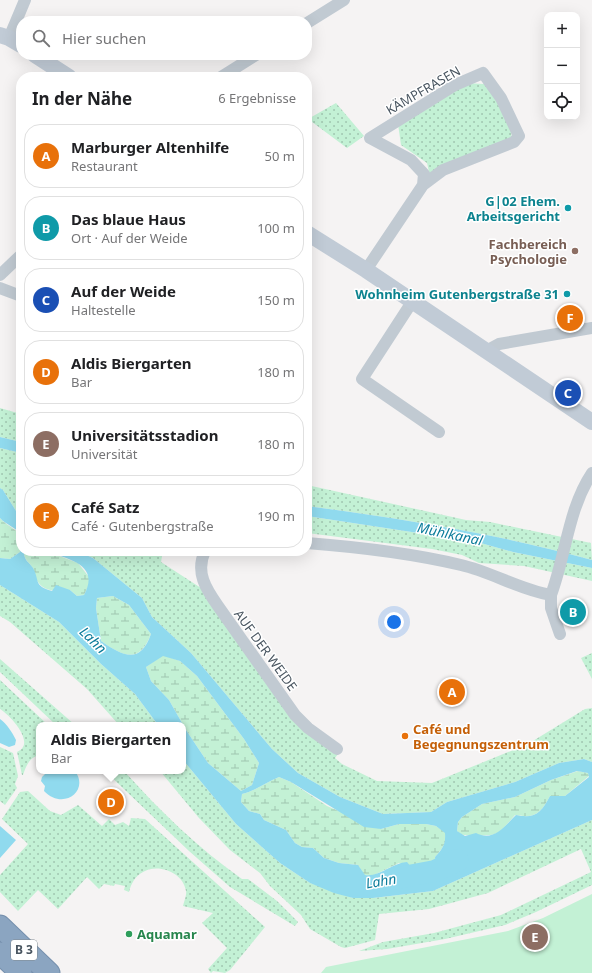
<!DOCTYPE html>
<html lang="de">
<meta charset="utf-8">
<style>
body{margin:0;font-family:"Noto Sans",sans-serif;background:#f6f6f6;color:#202124}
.controls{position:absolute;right:12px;top:12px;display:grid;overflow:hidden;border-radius:8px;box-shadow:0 4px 16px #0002}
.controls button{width:36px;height:36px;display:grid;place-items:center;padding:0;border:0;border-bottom:1px solid #e0e0e0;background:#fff;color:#202124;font:20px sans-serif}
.you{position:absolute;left:394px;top:622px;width:14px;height:14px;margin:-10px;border:3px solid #fff;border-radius:50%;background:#1a73e8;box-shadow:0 0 0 6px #1a73e833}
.badge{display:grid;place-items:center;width:26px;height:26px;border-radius:50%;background:#0f766e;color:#fff;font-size:13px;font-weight:700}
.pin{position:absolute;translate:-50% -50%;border:2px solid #fff;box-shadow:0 1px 4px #0006}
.popup{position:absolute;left:36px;top:722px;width:150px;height:52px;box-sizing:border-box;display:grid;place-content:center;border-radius:8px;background:#fff;filter:drop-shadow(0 1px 3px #0005);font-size:13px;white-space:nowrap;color:#757577}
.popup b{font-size:15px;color:#202124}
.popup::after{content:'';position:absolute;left:50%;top:100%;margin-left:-8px;border:8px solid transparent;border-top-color:#fff}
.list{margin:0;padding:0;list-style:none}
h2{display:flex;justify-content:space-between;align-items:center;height:52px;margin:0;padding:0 16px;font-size:17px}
h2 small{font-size:13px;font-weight:400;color:#757577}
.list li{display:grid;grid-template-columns:26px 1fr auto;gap:12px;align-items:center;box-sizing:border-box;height:64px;margin:0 8px 8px;padding:0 8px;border:1px solid #e0e0e0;border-radius:16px}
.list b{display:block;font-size:15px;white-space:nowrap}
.list p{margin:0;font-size:13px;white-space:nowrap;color:#757577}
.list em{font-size:13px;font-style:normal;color:#757577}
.icon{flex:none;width:22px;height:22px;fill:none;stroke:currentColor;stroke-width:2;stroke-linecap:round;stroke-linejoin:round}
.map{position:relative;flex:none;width:592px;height:973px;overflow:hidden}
.search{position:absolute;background:#fff;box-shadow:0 4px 16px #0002;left:16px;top:16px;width:296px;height:44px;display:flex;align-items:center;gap:10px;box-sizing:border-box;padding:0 14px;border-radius:16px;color:#757577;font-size:15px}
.panel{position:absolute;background:#fff;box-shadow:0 4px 16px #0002;left:16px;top:72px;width:296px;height:484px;border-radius:16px}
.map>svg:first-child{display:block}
</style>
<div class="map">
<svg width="592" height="973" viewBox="0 0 592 973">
<defs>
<pattern id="grass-dots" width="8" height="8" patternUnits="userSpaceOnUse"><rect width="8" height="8" fill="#c3f1d5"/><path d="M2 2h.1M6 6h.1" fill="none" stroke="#a0c6b0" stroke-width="1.8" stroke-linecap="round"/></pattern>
<pattern id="wetland-marsh" width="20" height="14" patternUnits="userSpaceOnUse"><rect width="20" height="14" fill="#c3f1d5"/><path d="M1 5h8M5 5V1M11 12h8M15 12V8" fill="none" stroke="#a0c6b0"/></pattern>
</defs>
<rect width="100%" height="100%" fill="#f5f3f3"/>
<!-- grass -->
<path fill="url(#grass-dots)" d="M 466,83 L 484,84 L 496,98 L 512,128 L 511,141 L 430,176 L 427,163 L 401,145 L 398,124 Z
M 336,103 L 364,136 L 347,148 L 308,119 Z
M 0,408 L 21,414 L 21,442 L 0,437 Z
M 0,448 L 21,453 L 21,519 L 3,490 L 0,488 Z
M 307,485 L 466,520 L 490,522 L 591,543 L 592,560 C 499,534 403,519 307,506 Z
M 307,516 L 477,542 L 513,552 L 592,568 L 592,581 L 524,566 L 479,563 L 462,555 L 432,549 L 307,533 Z
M 77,551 L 163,551 L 161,562 L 201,588 L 292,718 L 339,753 L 335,758 L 342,764 L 377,781 L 432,783 L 528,744 L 585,709 L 592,708 L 592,762 L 584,759 L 559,763 L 515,782 L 447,802 L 431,812 L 383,814 L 340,797 L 298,773 L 272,749 L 191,653 L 152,617 L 142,598 L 93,558 Z
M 0,585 L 59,622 L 101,664 L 135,694 L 158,725 L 119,725 L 87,689 L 10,622 L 0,616 Z
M 592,653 L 592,679 L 581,658 Z
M 0,659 L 75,725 L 56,725 L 0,672 Z
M 0,680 L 48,725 L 39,725 L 39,755 C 29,758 26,766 23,775 L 22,775 L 17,752 C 37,744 10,715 0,709 Z
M 0,747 L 13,753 L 18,776 L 15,784 L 17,788 L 5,805 L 0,801 Z
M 183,760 L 236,824 L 280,863 L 310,883 L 353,898 L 373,898 L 433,891 L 592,820 L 592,885 L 536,912 L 505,925 L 445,939 L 387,949 L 359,951 L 383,942 L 434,933 L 501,915 L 591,872 L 581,849 L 488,893 L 429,909 L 379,914 L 375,940 L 345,948 L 341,947 L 310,929 L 301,915 L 270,886 L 260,873 L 230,850 L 199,818 L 160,771 L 183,771 Z
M 105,771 L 124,771 C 160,811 198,848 242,879 L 248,879 L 277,901 L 298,922 L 295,926 L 230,887 L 189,851 Z
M 28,791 L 50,811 L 61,815 L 78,805 L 102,826 L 109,819 L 115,825 L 123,822 L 129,826 L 131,818 L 145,819 L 265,927 L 230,970 L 225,973 L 213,971 L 211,973 L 208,969 L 227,948 L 202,923 L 213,913 L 183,906 C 184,901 187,895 186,891 C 183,872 158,863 143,872 C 135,876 131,884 129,892 L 124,890 L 125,886 L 115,884 L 114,886 L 104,884 L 99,889 L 87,877 L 58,909 L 38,890 L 18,911 L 0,892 L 0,875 L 28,844 L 2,819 L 20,792 Z"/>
<!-- wetland -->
<path fill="url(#wetland-marsh)" d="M 0,518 C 11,531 28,530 20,552 L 10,559 L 0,558 Z
M 27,551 L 46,551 L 78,563 L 89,577 L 89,585 L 84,595 L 77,596 L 70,590 C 56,591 44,593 36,579 C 34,576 34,570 32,567 C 29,562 25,561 24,554 Z
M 113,596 L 129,605 L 151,634 C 139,665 123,656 101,641 L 96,608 L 97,598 Z
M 163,655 L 180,661 L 197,676 L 244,739 L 259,763 L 252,785 L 241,791 L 208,763 L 186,730 L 169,700 L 151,681 L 146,667 Z
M 578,771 L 588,773 L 589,776 L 565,796 L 550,796 C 541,813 535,819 515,815 C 497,836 499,836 472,835 C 465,835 462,836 457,831 L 458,822 L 462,817 L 482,804 L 515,797 L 551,780 Z
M 279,777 L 291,782 L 327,806 L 381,829 L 399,824 L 426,824 L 436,826 L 446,833 C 446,845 442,849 435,857 L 436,868 C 430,875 424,875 416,873 L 413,868 L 399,863 L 372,876 L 364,875 L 358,865 L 339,863 L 324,858 L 313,848 L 302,847 L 295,843 L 286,830 L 264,820 L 260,814 L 249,811 L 241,802 L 242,794 C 256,791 266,782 279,777 Z"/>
<!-- pitch -->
<path fill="#c3f1d5" d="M 592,894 L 592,973 L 321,973 L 326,967 L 508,931 L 543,918 Z"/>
<!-- water -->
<path fill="#90daee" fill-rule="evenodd" d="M 0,437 L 21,442 L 21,453 L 0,448 Z
M 0,488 L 3,490 L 21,519 L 21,535 C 16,527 6,525 0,518 Z
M 307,506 C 403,519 499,534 592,560 L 592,568 L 513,552 L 477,542 L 307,516 Z
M 21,549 L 21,551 L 27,551 L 24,554 C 25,561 29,562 33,568 C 40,580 33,586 52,591 L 56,585 L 70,590 L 77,596 L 84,595 C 101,564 67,559 46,551 L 77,551 L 93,558 L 142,598 L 152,617 L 191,653 L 272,749 L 298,773 L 340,797 L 383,814 L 431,812 L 447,802 L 515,782 L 559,763 L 584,759 L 592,762 L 592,820 L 433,891 L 373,898 L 353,898 L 334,893 L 310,883 L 280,863 L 236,824 L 183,760 L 183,725 L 158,725 L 135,694 L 101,664 L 59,622 L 0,585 L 0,558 L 10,559 L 20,552 ZM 113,596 L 129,605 L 151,634 C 140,665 123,656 101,641 L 96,608 L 97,598 ZM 163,656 L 180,661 L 197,676 L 244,739 L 259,763 L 252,785 L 241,791 L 208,763 L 186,730 L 169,700 L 151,681 L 146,667 ZM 577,771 L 588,773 L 589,777 L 565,796 L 550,796 C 541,813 535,819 516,815 C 504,827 493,842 476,833 L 465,836 L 457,831 L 458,822 L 462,817 L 482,804 L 515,797 L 551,780 ZM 279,777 L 291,782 L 364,827 L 381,829 L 399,824 L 426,824 L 436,826 L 445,833 C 446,845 442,849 435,857 L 436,868 C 432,873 422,878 415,873 C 412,870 410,865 407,862 C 392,863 380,877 365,875 L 358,865 L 339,863 L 324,858 L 313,848 L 302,847 L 295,843 L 286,830 L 264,820 L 260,814 L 249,811 L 241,802 L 242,794 C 256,791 266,782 279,777 Z
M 0,719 C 7,724 12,732 16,740 L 15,745 L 9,747 L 0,743 Z
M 48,771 L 75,771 C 90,791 63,811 44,791 L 45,786 L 41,781 L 42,777 Z
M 0,826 L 16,840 L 0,858 Z"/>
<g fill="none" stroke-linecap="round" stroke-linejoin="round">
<!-- river -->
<path stroke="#90daee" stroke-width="22" d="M 392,879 L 435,871 L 458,860"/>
<!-- highway casing -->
<g stroke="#7690ad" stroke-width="23">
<path id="highway" d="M 0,926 L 49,973
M 0,953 L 21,973"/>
</g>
<!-- street -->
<path stroke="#c1cad2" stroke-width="12" d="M 307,23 L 344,0
M 9,38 L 25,0
M 221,77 L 256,55
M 366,270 L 423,185 L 443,170 L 514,142 L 519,136 L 501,98 L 483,73 L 455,85 L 370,138 L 411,160 L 424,174 L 423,185
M 0,275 L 21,255
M 0,288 L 21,296
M 412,302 L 362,379 L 439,432
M 486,351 L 499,344 L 592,328
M 307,543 C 358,547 411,553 461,565 C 492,572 520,590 551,595
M 205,551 C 195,572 206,589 218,606 L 295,715 L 308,728 L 337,749
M 560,634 L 551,608 L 551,595 C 566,555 568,509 592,473"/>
<!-- secondary -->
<path stroke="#c1cbd6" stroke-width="16" d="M 0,35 L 9,38 L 21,45
M 35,55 L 69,77
M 307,233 L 366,270 L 592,422"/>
<!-- highway -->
<use href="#highway" stroke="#8ba5c1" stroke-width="21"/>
</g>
<!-- markers -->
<g fill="#0f9aa8" stroke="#fff" stroke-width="1.5">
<circle cx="568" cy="208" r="4"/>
<circle cx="567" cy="294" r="4"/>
</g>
<circle fill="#8d6e63" stroke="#fff" stroke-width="1.5" cx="575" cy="251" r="4"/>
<circle fill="#e8710a" stroke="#fff" stroke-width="1.5" cx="405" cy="736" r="4"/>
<circle fill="#2e9e5b" stroke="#fff" stroke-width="1.5" cx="129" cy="934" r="4"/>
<g text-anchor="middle" stroke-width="3" stroke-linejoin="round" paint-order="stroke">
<!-- shield labels -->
<rect fill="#fff" stroke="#808990" stroke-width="1" x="11" y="940" width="26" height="20" rx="3"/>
<g font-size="12" font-weight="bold" fill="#4a5661">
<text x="24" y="954">B 3</text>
</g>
<!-- street labels -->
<g font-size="13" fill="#4a5661" stroke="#fff">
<text transform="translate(423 90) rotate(-30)" y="5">KÄMPFRASEN</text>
<text transform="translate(266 650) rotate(54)" y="5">AUF DER WEIDE</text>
</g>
<!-- culture labels -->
<g font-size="13" font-weight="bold" fill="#0d838f" stroke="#fff" text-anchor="end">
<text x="560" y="206">G|02 Ehem.<tspan x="560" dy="15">Arbeitsgericht</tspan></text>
<text x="559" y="299">Wohnheim Gutenbergstraße 31</text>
</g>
<!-- education labels -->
<g font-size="13" font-weight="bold" fill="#785e54" stroke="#fff" text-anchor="end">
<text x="567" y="249">Fachbereich<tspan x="567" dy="15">Psychologie</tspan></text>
</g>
<!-- food labels -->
<g font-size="13" font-weight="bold" fill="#c56008" stroke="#fff" text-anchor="start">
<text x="413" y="734">Café und<tspan x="413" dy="15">Begegnungszentrum</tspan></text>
</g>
<!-- leisure labels -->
<g font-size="13" font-weight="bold" fill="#27864d" stroke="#fff" text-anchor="start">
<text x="137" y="939">Aquamar</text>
</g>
<!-- water labels -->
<g font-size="14" font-style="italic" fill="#0c7c9b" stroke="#fff">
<text transform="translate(450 534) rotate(12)" y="5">Mühlkanal</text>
<text transform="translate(93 640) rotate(45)" y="5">Lahn</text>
<text transform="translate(381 881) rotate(-10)" y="5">Lahn</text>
</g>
</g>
</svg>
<div class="controls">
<button>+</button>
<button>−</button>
<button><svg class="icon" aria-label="locate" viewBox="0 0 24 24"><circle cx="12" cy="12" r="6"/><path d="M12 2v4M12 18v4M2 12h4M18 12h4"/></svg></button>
</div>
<div class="you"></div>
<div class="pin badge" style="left:452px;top:692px;background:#e8710a">A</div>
<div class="pin badge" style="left:573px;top:612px;background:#0f9aa8">B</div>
<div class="pin badge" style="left:568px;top:393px;background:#1a4fb4">C</div>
<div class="pin badge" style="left:111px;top:802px;background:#e8710a">D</div>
<div class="popup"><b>Aldis Biergarten</b>Bar</div>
<div class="pin badge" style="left:535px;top:937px;background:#8d6e63">E</div>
<div class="pin badge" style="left:570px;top:318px;background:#e8710a">F</div>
<div class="search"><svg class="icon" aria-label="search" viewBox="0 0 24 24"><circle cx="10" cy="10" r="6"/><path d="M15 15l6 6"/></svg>Hier suchen</div>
<section class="panel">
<h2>In der Nähe<small>6 Ergebnisse</small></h2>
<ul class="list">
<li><span class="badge" style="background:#e8710a">A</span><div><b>Marburger Altenhilfe</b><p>Restaurant</p></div><em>50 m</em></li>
<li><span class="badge" style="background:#0f9aa8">B</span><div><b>Das blaue Haus</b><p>Ort · Auf der Weide</p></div><em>100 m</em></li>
<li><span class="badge" style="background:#1a4fb4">C</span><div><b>Auf der Weide</b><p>Haltestelle</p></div><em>150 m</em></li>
<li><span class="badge" style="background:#e8710a">D</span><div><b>Aldis Biergarten</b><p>Bar</p></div><em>180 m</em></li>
<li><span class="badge" style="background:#8d6e63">E</span><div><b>Universitätsstadion</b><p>Universität</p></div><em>180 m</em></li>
<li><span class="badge" style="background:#e8710a">F</span><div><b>Café Satz</b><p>Café · Gutenbergstraße</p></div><em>190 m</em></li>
</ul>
</section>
</div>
